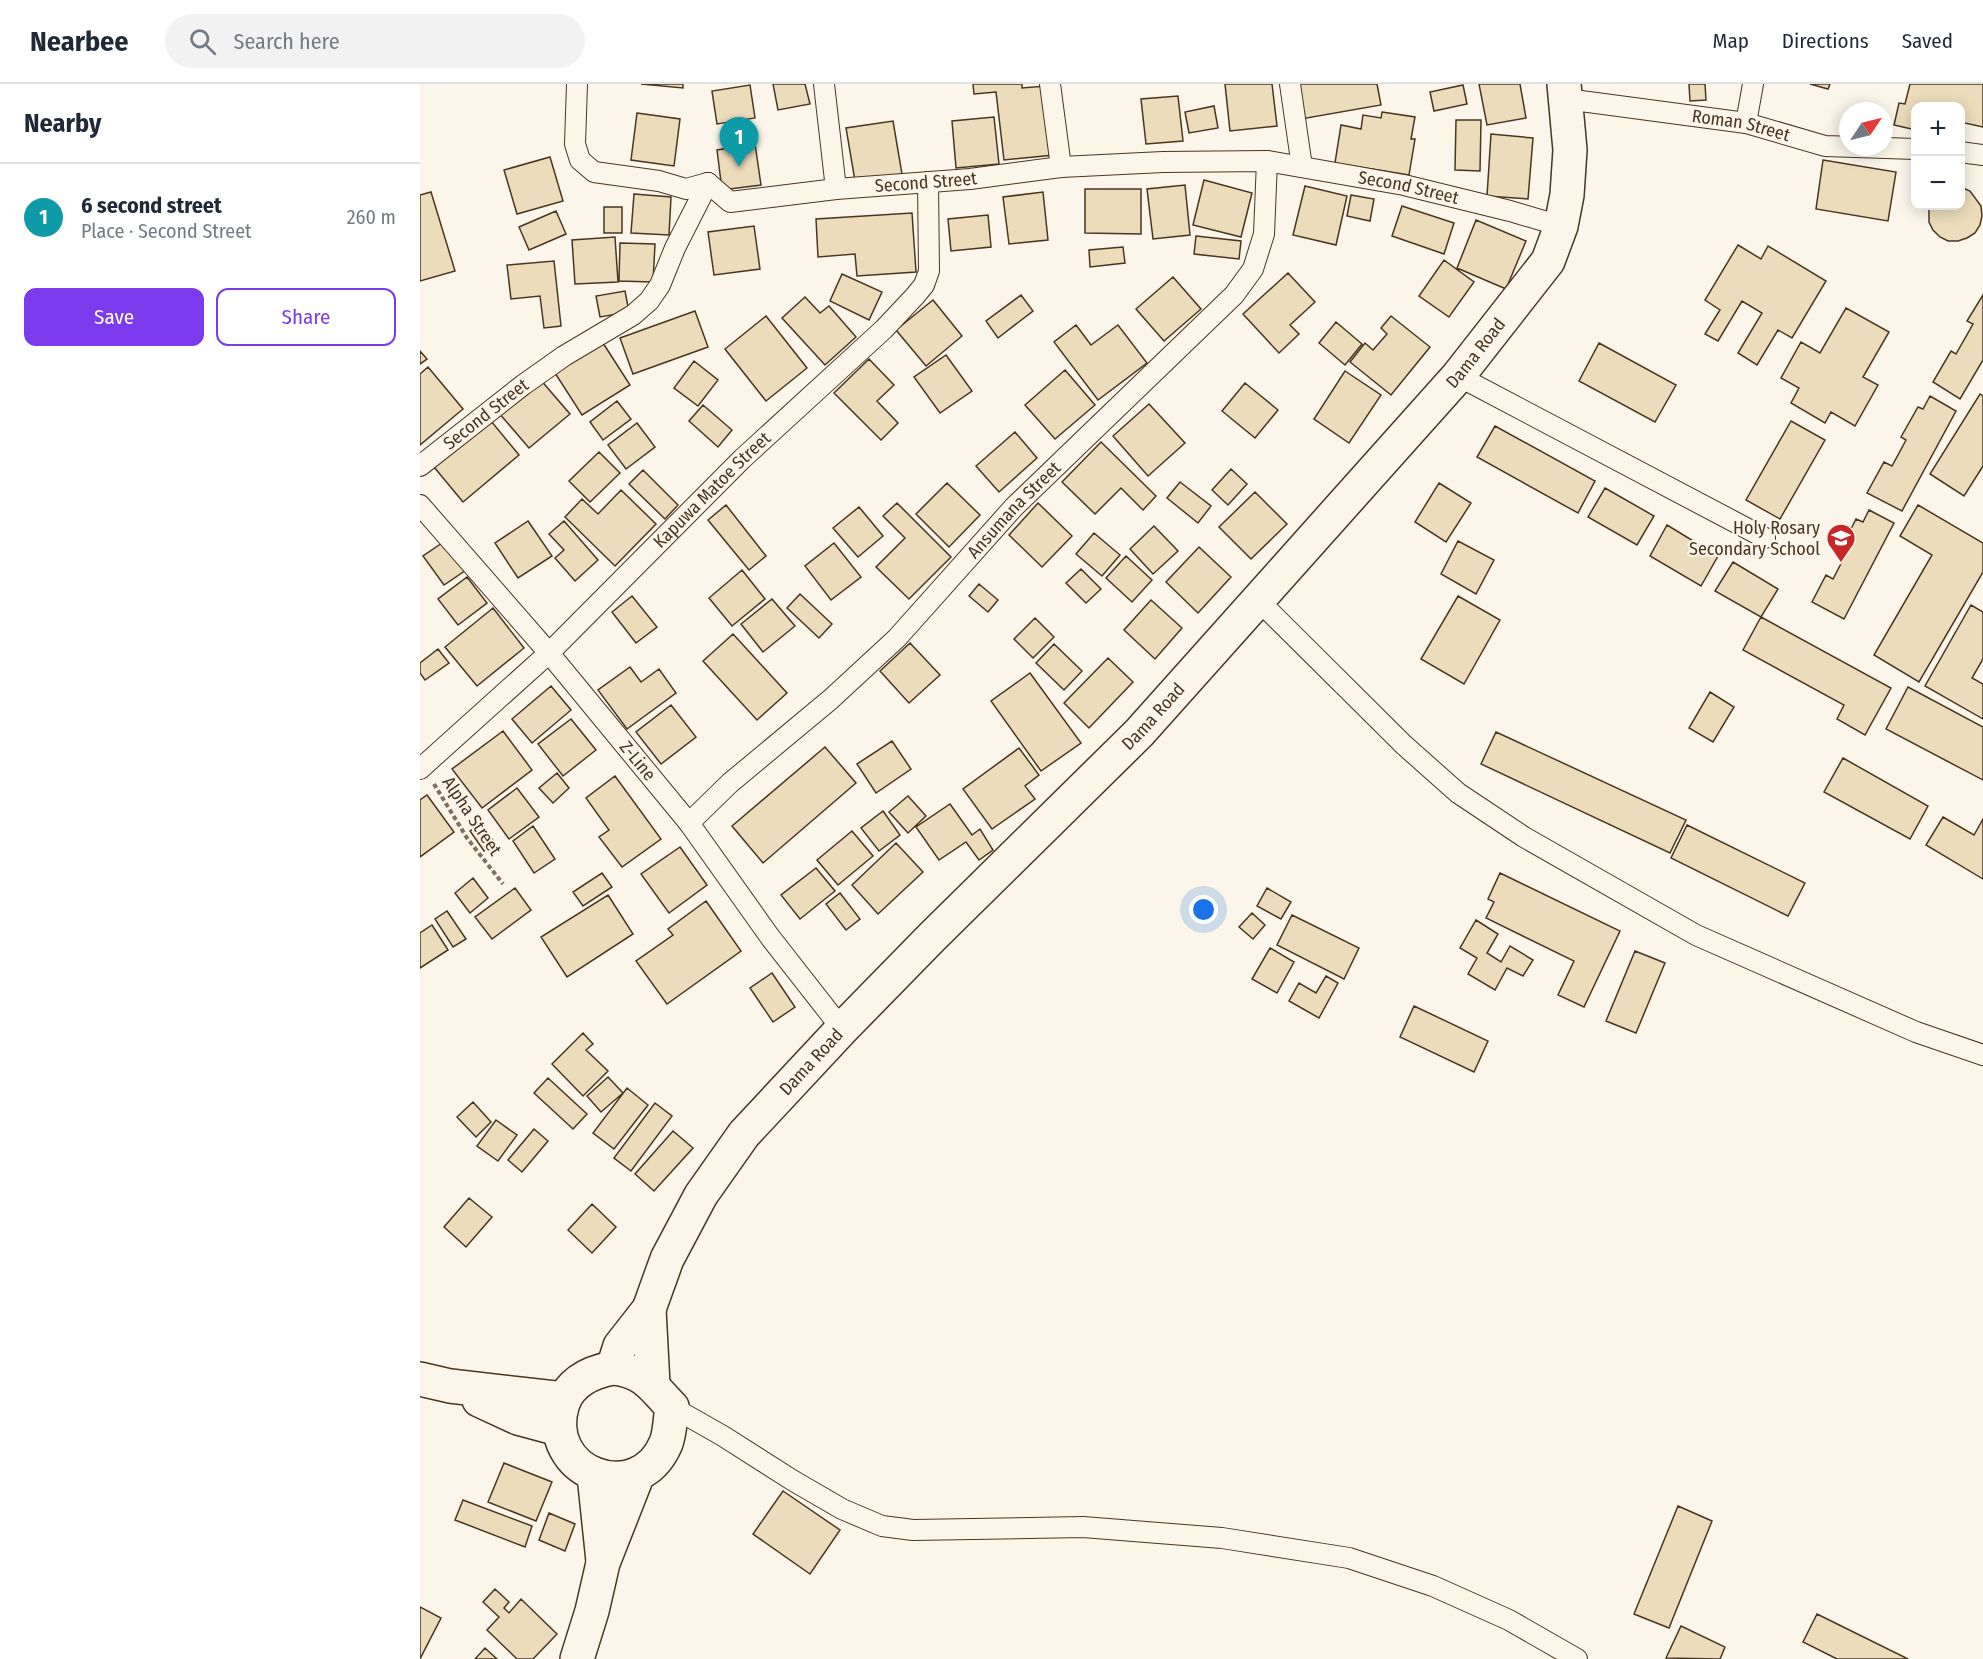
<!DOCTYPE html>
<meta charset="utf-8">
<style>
body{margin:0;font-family:"Fira Sans Condensed",sans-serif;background:#f2f2f3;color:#1f2937}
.controls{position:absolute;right:18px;top:18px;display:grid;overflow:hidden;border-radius:12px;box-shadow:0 3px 15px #0003}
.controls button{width:54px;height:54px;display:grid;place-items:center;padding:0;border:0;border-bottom:2px solid #e0e1e3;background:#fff;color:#1f2937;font:30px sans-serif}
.compass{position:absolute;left:1419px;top:18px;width:54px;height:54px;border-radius:50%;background:#fff;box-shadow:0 3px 15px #0003;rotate:55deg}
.you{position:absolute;left:784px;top:826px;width:21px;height:21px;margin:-15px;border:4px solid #fff;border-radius:50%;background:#1a73e8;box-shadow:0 0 0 9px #1a73e833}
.badge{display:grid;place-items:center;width:39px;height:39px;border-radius:50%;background:#7c3aed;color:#fff;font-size:20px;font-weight:700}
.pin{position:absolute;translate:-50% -50px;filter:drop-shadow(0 2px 3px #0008)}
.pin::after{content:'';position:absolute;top:32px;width:21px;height:18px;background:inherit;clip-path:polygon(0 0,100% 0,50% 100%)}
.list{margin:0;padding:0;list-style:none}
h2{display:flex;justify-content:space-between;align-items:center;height:78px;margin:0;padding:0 24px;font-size:26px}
h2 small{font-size:20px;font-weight:400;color:#747a83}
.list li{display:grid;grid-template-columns:39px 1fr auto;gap:18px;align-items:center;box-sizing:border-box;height:108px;padding:0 24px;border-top:2px solid #e0e1e3}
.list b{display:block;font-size:22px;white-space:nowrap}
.list p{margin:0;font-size:20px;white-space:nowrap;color:#747a83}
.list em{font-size:20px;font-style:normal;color:#747a83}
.actions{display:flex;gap:12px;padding:18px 24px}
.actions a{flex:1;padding:14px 0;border:2px solid #7c3aed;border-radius:12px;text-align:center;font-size:21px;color:#7c3aed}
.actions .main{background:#7c3aed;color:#fff}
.icon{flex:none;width:33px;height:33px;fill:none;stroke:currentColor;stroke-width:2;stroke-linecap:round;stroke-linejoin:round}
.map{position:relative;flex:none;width:1563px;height:1575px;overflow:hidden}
header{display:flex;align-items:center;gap:36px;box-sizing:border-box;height:84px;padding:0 30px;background:#fff;border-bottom:2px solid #e0e1e3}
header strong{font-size:28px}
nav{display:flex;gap:33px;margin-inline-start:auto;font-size:21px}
.search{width:420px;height:54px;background:#f2f2f3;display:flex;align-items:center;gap:15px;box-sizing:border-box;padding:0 21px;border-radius:33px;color:#747a83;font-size:22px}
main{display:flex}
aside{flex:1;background:#fff}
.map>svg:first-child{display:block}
</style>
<header>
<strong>Nearbee</strong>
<div class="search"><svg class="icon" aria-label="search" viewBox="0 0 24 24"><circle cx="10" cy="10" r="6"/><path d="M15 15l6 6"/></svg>Search here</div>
<nav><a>Map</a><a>Directions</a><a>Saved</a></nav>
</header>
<main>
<aside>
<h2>Nearby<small></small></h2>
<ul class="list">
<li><span class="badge" style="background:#0f9aa8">1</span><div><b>6 second street</b><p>Place · Second Street</p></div><em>260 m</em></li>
</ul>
<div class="actions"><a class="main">Save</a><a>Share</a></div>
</aside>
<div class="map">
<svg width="1563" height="1575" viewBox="0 0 1563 1575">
<rect width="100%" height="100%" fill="#fbf6e9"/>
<!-- building -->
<path fill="#ecdcbc" stroke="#4a3520" stroke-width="1.5" d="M 221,0 L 263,0 L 263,4 Z
M 353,0 L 385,0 L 390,20 L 358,26 Z
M 553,0 L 602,0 L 602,4 L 626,2 L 634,71 L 584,76 L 576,8 L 554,10 Z
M 805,0 L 852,0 L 857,42 L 810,47 Z
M 874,0 L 957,0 L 961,21 L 881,35 Z
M 1059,0 L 1100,0 L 1106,34 L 1067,41 Z
M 1269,0 L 1285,0 L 1286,16 L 1270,17 Z
M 1390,0 L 1410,0 L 1408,5 Z
M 1490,0 L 1563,0 L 1563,43 L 1540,38 L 1540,22 L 1496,22 L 1496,46 L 1474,41 L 1479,19 L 1485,20 Z
M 330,1 L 335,34 L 297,40 L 292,7 Z
M 1043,1 L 1047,20 L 1014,27 L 1010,8 Z
M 758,12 L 763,57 L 726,60 L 721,15 Z
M 794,22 L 798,44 L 769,49 L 765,28 Z
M 962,28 L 995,33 L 991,55 L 995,55 L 989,91 L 915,79 L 921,41 L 941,45 L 943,31 L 961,34 Z
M 217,29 L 260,35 L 254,82 L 211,76 Z
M 574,33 L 579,80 L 536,84 L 532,37 Z
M 1036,36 L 1061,36 L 1060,87 L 1035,86 Z
M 473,37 L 482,90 L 435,97 L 426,44 Z
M 1071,50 L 1113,54 L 1108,115 L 1067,112 Z
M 335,60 L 341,101 L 302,106 L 297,66 Z
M 130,73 L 143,117 L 97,130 L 84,86 Z
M 1403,76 L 1476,88 L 1468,137 L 1396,125 Z
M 784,96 L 832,109 L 821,153 L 773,141 Z
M 765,101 L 770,151 L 733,155 L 727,105 Z
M 885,102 L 927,112 L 916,161 L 873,151 Z
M 1541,103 L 1550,107 L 1561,122 L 1562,132 L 1560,141 L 1555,149 L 1547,154 L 1538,157 L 1528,157 L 1520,153 L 1513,146 L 1509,138 L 1509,122 L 1540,122 Z
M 665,105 L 721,105 L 721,150 L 665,149 Z
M 11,108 L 35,187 L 0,197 L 0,111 Z
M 623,108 L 628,156 L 589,160 L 583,113 Z
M 214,110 L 251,113 L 249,151 L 211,149 Z
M 931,111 L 954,115 L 950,137 L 927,132 Z
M 982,122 L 1034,139 L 1024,170 L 972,152 Z
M 184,123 L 202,123 L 202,149 L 184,149 Z
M 136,127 L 146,150 L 109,166 L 99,143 Z
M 492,129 L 496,188 L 437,192 L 435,170 L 398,173 L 396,135 Z
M 568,131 L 571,163 L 531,167 L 528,135 Z
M 1056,136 L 1106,157 L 1086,205 L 1037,184 Z
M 334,142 L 340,185 L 294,191 L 288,148 Z
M 776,152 L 821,157 L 819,175 L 774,170 Z
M 195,153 L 198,198 L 155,200 L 152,156 Z
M 200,159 L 235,160 L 233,198 L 199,197 Z
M 1318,161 L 1341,175 L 1348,162 L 1406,197 L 1372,254 L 1358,246 L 1337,281 L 1318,269 L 1342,229 L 1322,217 L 1298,257 L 1285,250 L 1300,226 L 1285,216 Z
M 703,163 L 705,179 L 670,183 L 669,166 Z
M 1024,176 L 1054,198 L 1029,233 L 999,212 Z
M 134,177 L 141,242 L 124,244 L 120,212 L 91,215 L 87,181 Z
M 868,189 L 895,218 L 870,241 L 879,250 L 859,269 L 823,230 Z
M 422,190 L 462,208 L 449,236 L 410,217 Z
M 753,193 L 781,225 L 744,257 L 716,225 Z
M 205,207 L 209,228 L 180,233 L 176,212 Z
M 601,211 L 613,227 L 578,254 L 566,237 Z
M 1563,211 L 1563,276 L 1540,315 L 1513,298 L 1531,267 L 1536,270 L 1553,240 L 1547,237 Z
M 385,213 L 400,229 L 409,222 L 436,253 L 405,281 L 362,234 Z
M 513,216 L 542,252 L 506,282 L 476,246 Z
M 1426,224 L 1469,248 L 1443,293 L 1458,301 L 1435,342 L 1411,328 L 1405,339 L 1371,319 L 1379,304 L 1361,294 L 1381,258 L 1400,269 Z
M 275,227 L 288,263 L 213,290 L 200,254 Z
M 346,232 L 387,284 L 346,317 L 305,265 Z
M 971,232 L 1010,263 L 971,311 L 930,278 L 945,259 L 953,266 L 967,250 L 961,244 Z
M 916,238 L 942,260 L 925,281 L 899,259 Z
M 656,241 L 671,261 L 698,241 L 727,279 L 678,316 L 634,258 Z
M 183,259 L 210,301 L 162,331 L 135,289 Z
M 1179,259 L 1256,301 L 1235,338 L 1159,297 Z
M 0,267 L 7,275 L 0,280 Z
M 526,271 L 552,307 L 520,329 L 494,293 Z
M 449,275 L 474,301 L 457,317 L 478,339 L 461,356 L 414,309 Z
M 274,277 L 298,296 L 278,322 L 254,304 Z
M 8,283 L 43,325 L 0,361 L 0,290 Z
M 645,286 L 675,321 L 635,355 L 605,321 Z
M 925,287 L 961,311 L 929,359 L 894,335 Z
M 119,294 L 150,330 L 109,364 L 79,329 Z
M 825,299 L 858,326 L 835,354 L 802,327 Z
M 1560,310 L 1563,312 L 1563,382 L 1544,412 L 1510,390 Z
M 1510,312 L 1536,327 L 1482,427 L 1447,409 L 1464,378 L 1472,382 L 1486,356 L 1481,353 L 1498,323 L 1503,325 Z
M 197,317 L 211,335 L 183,356 L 170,338 Z
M 729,320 L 765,359 L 728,392 L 693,352 Z
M 283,321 L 312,346 L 298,363 L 269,337 Z
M 71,337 L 99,371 L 43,418 L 14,383 Z
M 1371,337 L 1405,356 L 1360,435 L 1326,416 Z
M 217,339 L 235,363 L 206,385 L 188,361 Z
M 1075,342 L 1175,397 L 1158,429 L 1057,373 Z
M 595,348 L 617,374 L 579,408 L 556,382 Z
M 681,358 L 736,412 L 723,426 L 701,404 L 675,430 L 642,398 Z
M 179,368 L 200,389 L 170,418 L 149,397 Z
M 811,385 L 827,400 L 808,421 L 792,406 Z
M 223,386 L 258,421 L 245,435 L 209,400 Z
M 760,398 L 791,422 L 778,439 L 747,414 Z
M 527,399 L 560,431 L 529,463 L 496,430 Z
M 1019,399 L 1051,419 L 1026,458 L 995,438 Z
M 1185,404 L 1234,432 L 1217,461 L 1168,433 Z
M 201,406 L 236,440 L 195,482 L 145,433 L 162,415 L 178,430 Z
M 835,408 L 867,440 L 831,475 L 799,443 Z
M 477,419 L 531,473 L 489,515 L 456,483 L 485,454 L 463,432 Z
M 618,419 L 652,452 L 622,483 L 589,451 Z
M 306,421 L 346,472 L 329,486 L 288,436 Z
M 1498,421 L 1563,459 L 1563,488 L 1499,598 L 1454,571 L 1512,471 L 1480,452 Z
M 439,423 L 463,452 L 438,473 L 413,444 Z
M 1449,426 L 1474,439 L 1424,535 L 1392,518 L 1406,491 L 1413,495 L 1427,468 L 1421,465 L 1436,435 L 1443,438 Z
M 108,437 L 132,472 L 98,494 L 75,459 Z
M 144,437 L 178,476 L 155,497 L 135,474 L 144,466 L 129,450 Z
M 1247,441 L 1298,472 L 1281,502 L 1230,472 Z
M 734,442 L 758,467 L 733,490 L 710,465 Z
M 674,449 L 700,471 L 682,492 L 656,470 Z
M 25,457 L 46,486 L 24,501 L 3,472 Z
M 1038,457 L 1074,476 L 1056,510 L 1021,490 Z
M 414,459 L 441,493 L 411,516 L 385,482 Z
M 779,463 L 811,493 L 778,529 L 746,498 Z
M 706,472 L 732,496 L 712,518 L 686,494 Z
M 1313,478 L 1358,505 L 1341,533 L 1295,507 Z
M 661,485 L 681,505 L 666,519 L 646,499 Z
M 322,486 L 345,515 L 312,542 L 289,514 Z
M 47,493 L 67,519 L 38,541 L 18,515 Z
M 559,500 L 578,516 L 568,528 L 549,512 Z
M 380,510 L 412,540 L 399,554 L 367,524 Z
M 212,512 L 237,543 L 216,559 L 192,528 Z
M 1038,512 L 1080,536 L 1044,600 L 1001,575 Z
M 352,515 L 375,542 L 343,568 L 321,540 Z
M 731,516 L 762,544 L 735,575 L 704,546 Z
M 1551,521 L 1563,528 L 1563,575 L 1552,594 L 1563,600 L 1563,635 L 1505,602 Z
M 73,524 L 104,564 L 57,602 L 25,563 Z
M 1341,533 L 1471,604 L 1445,651 L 1417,635 L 1424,621 L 1323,566 Z
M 615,534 L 634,553 L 613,574 L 594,555 Z
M 313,550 L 367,609 L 337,636 L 283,577 Z
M 490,559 L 520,591 L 489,619 L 460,587 Z
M 634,560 L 662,587 L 644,606 L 616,579 Z
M 18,565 L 29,579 L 5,596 L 0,589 L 0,579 Z
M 688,574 L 713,598 L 669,644 L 644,619 Z
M 210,583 L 221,598 L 239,585 L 256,609 L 207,645 L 178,606 Z
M 610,589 L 661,659 L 621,687 L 571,617 Z
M 131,602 L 151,626 L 112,659 L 92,635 Z
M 1488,603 L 1563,643 L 1563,696 L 1466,645 Z
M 1290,608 L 1314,623 L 1293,658 L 1269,644 Z
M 251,621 L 276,653 L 241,680 L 216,648 Z
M 151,635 L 176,666 L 143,692 L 118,660 Z
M 83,647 L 112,686 L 62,724 L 32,685 Z
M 1076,648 L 1266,736 L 1250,769 L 1061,680 Z
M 472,657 L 491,685 L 456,709 L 437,680 Z
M 405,663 L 436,699 L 343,779 L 312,742 Z
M 599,664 L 619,691 L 605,702 L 615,715 L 572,745 L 543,705 Z
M 1423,674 L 1508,722 L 1490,755 L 1404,708 Z
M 137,689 L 149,704 L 133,719 L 119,704 Z
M 195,692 L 241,755 L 202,783 L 179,753 L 189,746 L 166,714 Z
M 97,704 L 119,733 L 89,755 L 68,726 Z
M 7,711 L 34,748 L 0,773 L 0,716 Z
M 488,712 L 506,732 L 488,749 L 469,728 Z
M 530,720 L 552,751 L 560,745 L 573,766 L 559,776 L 546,758 L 519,776 L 496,743 Z
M 463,727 L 480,751 L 459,767 L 441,744 Z
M 1523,733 L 1554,751 L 1563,735 L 1563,795 L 1506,761 Z
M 61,740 L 75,759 L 64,767 L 50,747 Z
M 1267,741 L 1385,799 L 1368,832 L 1251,774 Z
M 113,742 L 135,775 L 114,789 L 93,757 Z
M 432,747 L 453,772 L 418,801 L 397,776 Z
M 476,759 L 503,788 L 458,830 L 432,801 Z
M 260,763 L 287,801 L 249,829 L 221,790 Z
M 396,784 L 415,807 L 380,835 L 361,811 Z
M 182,789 L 192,803 L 163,822 L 153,808 Z
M 1080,789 L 1200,847 L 1164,923 L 1138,911 L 1154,877 L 1066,834 L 1074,818 L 1068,815 Z
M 53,794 L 68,814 L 50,829 L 35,809 Z
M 95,804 L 111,826 L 72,855 L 55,833 Z
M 847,804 L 871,818 L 861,835 L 837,822 Z
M 420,809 L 440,835 L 426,846 L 406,820 Z
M 188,811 L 213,850 L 147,893 L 121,853 Z
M 286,817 L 321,867 L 247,920 L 216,877 L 253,851 L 248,845 Z
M 27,827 L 46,855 L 33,863 L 15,835 Z
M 832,829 L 845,841 L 833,855 L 819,843 Z
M 872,831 L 939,864 L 924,895 L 857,861 Z
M 1056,836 L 1078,850 L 1067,869 L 1081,878 L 1090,862 L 1113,876 L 1103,892 L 1087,884 L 1075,906 L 1048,890 L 1057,874 L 1040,864 Z
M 12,841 L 28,866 L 0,884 L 0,849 Z
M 850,864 L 874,878 L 857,909 L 832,895 Z
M 1215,867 L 1245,879 L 1216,949 L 1186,937 Z
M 352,889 L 375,923 L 353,938 L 330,904 Z
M 906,892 L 918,899 L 899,934 L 869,917 L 879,899 L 896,909 Z
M 994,922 L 1068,957 L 1054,988 L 980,953 Z
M 163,949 L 173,960 L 166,966 L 188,987 L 163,1012 L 132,980 Z
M 188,993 L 203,1009 L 181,1028 L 167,1012 Z
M 128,994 L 167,1030 L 153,1045 L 114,1009 Z
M 207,1004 L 228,1021 L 194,1065 L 173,1049 Z
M 53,1018 L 71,1038 L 56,1053 L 37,1033 Z
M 235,1019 L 252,1032 L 211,1087 L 194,1074 Z
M 76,1036 L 97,1051 L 78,1077 L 57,1062 Z
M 114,1045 L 128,1057 L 102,1088 L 88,1076 Z
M 253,1047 L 273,1064 L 234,1107 L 215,1090 Z
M 49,1114 L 72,1133 L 46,1163 L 24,1143 Z
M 172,1120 L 196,1143 L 172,1169 L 148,1146 Z
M 84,1379 L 132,1398 L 116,1437 L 68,1418 Z
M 363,1407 L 420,1446 L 390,1490 L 333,1450 Z
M 43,1416 L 112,1442 L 105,1463 L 35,1436 Z
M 1258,1422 L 1292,1437 L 1249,1544 L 1214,1530 Z
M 129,1429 L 155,1440 L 145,1467 L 119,1456 Z
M 75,1505 L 89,1518 L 84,1524 L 89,1529 L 101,1515 L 137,1550 L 113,1575 L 97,1575 L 67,1546 L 79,1533 L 63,1518 Z
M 0,1523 L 21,1534 L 0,1575 Z
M 1397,1530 L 1488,1575 L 1417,1575 L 1383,1558 Z
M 1261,1542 L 1305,1563 L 1300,1575 L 1246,1574 Z
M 65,1564 L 77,1575 L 55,1575 Z"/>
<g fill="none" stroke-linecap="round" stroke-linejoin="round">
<!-- street casing -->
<g stroke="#4a3520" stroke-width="22">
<g id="street">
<path d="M 157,0 L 155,60 L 160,76 L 174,88 L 239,97 L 266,105 L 288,99"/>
<path d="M 404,0 L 416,105"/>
<path d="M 630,0 L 641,83"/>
<path d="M 870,0 L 882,83"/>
<path id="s1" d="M 1146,15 L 1326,39 L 1405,62 L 1496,65"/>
<path d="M 1326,39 L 1333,0"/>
<path d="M 1540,68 L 1563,71"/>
<path id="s2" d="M 288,99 L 310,118 L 416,105 L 550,95 L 641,83 L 743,78 L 847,77 L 984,101 L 1090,127 L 1141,142"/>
<path d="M 1038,292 L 1345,454"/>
<path id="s3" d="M 0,382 L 103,301 L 144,272 L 213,231 L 229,217 L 240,201 L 255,164 L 288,99"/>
<path id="s4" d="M 0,421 L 129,569 L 269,739 L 350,853 L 422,945"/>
<path d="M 837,515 L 984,661 L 1038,709 L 1104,753 L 1276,851 L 1496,948 L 1563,971"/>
<path id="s5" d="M 0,685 L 129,569 L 322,375 L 464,245 L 495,212 L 504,201 L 509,187 L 508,98"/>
<path id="s6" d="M 269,739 L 310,699 L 411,615 L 477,554 L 594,423 L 814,211 L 833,185 L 844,150 L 847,77"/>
<path d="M 252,1323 L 303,1352 L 372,1396 L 422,1425 L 462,1442 L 493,1446 L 663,1443 L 802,1454 L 929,1474 L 1013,1502 L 1089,1536 L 1157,1575"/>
</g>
</g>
<!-- highway casing -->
<g stroke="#4a3520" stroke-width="36">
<g id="highway">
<path d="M 229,1225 L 233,1301"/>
<path id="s7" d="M 193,1284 L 200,1262 L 229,1225 L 247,1175 L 281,1111 L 324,1050 L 422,945 L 512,853 L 719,649 L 1038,292 L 1128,177 L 1141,142 L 1147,111 L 1150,66 L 1144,0"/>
<path d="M 193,1284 C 225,1288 231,1301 252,1323 C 250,1335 250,1349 246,1359 C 218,1426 120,1389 143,1319 C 151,1297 171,1288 193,1284 Z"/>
<path d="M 0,1295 L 30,1302 L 144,1315"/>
<path d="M 59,1316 L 98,1334 L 139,1345"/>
<path d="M 174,1391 L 183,1477"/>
<path d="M 157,1575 L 172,1527 L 183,1479 L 218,1390"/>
</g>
</g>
<!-- path -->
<path stroke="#7f6f5c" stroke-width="4" stroke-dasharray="4.5 3" stroke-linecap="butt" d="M 14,700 L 47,754 L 83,800"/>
<!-- street -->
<use href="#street" stroke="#fbf6e9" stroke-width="20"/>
<!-- highway -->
<use href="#highway" stroke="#fbf6e9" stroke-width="33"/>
</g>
<!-- icons -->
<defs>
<g id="school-pin" transform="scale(1.5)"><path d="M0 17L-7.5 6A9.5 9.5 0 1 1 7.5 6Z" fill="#c62828" stroke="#fbf6e9"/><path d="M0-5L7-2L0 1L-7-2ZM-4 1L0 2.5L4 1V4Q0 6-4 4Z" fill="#fff"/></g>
</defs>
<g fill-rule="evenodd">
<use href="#school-pin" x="1421" y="454"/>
</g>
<g text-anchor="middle" stroke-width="4.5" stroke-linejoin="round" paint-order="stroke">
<!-- street labels -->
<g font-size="18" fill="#4a3520" stroke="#fbf6e9">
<text dy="6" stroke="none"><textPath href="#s1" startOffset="177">Roman Street</textPath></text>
<text dy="6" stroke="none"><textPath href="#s2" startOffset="226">Second Street</textPath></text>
<text dy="6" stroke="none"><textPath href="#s2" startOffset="712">Second Street</textPath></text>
<text dy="6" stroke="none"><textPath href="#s7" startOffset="1341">Dama Road</textPath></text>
<text dy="6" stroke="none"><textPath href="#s3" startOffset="84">Second Street</textPath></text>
<text dy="6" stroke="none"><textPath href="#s5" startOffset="404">Kapuwa Matoe Street</textPath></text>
<text dy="6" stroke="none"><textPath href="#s6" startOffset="452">Ansumana Street</textPath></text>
<text dy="6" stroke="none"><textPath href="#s7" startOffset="855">Dama Road</textPath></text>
<text dy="6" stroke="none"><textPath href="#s4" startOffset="336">Z-Line</textPath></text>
<text transform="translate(52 732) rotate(56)" y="6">Alpha Street</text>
<text dy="6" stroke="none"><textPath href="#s7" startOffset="369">Dama Road</textPath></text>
</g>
<!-- poi labels -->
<g font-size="18" fill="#4a3520" stroke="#fbf6e9" text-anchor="end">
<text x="1400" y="450">Holy Rosary<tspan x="1400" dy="21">Secondary School</tspan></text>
</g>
</g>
</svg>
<div class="controls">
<button>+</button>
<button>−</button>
</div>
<svg class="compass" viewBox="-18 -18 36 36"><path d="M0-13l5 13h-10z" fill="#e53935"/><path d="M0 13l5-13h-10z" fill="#747a83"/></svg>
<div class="you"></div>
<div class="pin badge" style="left:319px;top:83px;background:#0f9aa8">1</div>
</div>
</main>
